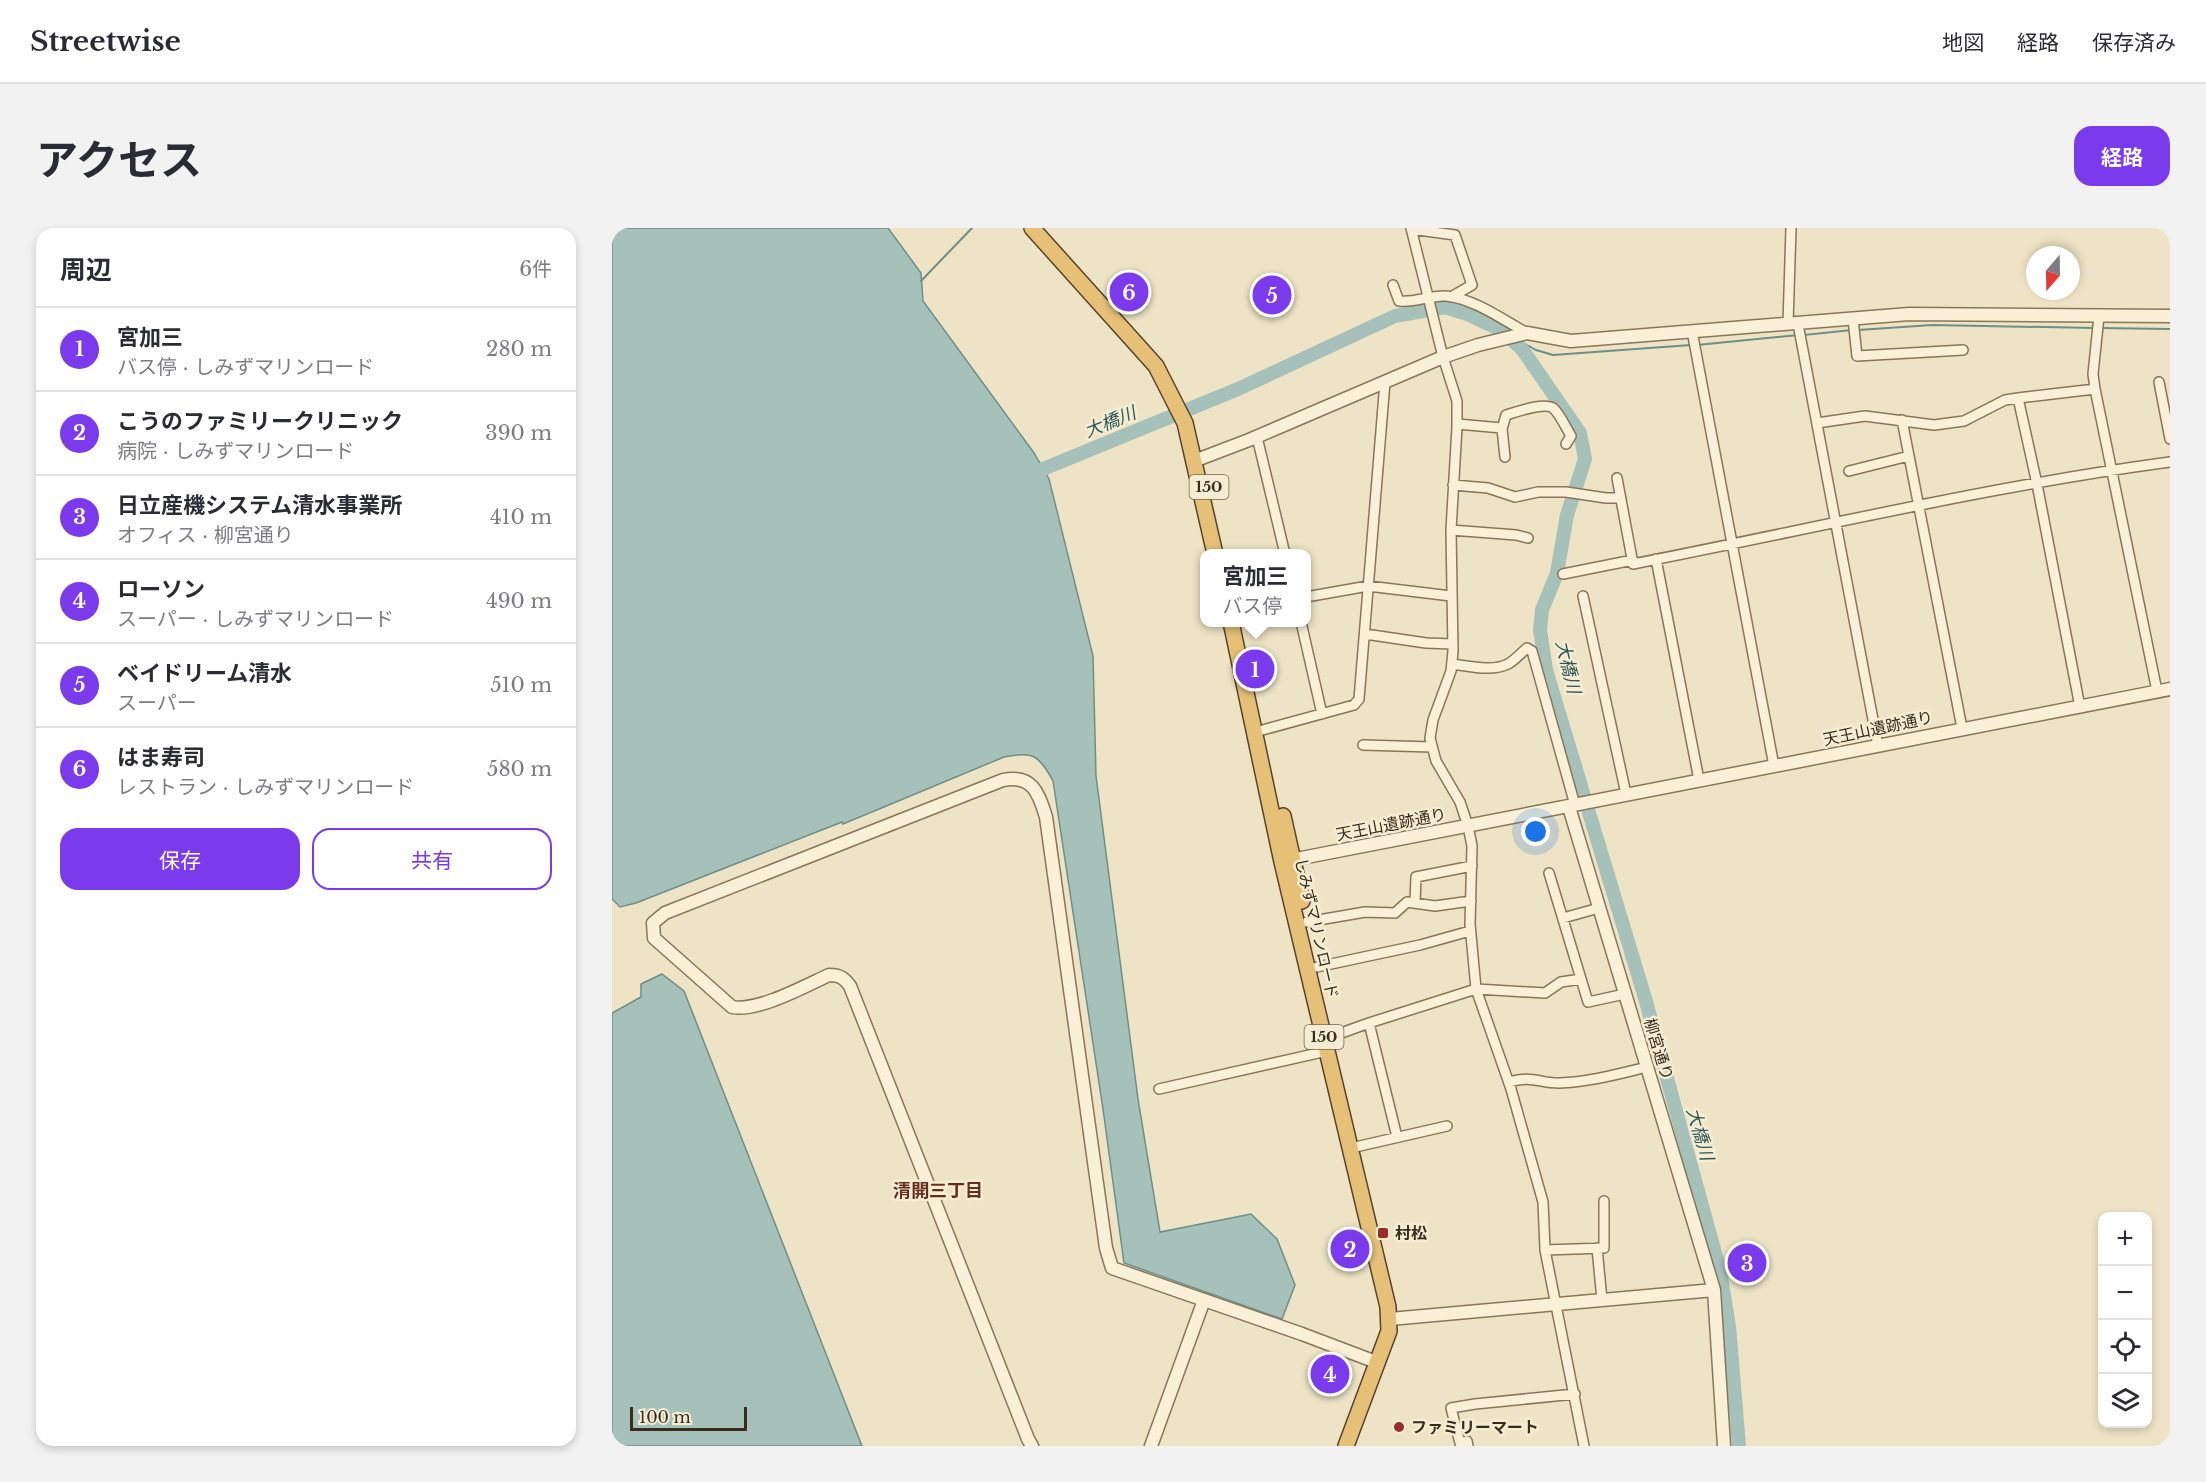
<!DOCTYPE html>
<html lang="ja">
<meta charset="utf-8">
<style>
body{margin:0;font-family:"Libre Baskerville","Noto Sans JP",serif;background:#f2f2f3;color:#2b2b33}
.controls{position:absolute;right:18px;bottom:18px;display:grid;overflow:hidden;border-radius:12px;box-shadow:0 3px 9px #0003}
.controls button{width:54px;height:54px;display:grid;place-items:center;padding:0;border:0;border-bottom:2px solid #e1e1e2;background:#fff;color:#2b2b33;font:30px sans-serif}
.compass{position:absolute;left:1414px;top:18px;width:54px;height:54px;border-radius:50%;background:#fff;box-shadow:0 3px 9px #0003;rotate:200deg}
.scale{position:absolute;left:18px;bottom:15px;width:117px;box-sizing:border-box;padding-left:6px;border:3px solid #392c1e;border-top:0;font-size:16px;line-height:21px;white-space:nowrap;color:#392c1e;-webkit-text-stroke:4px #f5edd3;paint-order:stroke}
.you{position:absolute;left:924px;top:604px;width:21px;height:21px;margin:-15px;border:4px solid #fff;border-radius:50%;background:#1a73e8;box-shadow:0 0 0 9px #1a73e833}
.badge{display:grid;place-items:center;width:39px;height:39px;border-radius:50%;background:#7c3aed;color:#fff;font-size:20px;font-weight:700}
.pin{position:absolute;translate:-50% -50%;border:3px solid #fff;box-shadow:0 2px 6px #0006}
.popup{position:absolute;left:588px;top:321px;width:111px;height:78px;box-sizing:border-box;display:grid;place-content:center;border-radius:12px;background:#fff;filter:drop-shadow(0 2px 4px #0005);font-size:20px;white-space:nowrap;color:#7c7c81}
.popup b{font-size:22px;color:#2b2b33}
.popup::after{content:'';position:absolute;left:50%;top:100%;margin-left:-12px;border:12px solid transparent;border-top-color:#fff}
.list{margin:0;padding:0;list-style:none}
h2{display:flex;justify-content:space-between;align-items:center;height:78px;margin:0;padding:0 24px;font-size:26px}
h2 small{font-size:20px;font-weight:400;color:#7c7c81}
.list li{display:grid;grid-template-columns:39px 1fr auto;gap:18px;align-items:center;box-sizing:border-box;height:84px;padding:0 24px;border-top:2px solid #e1e1e2}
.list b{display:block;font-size:22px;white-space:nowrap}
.list p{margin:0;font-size:20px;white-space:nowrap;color:#7c7c81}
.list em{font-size:20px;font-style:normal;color:#7c7c81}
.actions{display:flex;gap:12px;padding:18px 24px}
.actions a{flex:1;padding:14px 0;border:2px solid #7c3aed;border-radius:18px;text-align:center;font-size:21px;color:#7c3aed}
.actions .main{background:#7c3aed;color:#fff}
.icon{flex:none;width:33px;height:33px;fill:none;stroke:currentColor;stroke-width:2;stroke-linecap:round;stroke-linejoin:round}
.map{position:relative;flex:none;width:1558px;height:1218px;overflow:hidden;border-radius:18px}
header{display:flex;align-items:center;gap:36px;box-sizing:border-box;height:84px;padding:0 30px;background:#fff;border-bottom:2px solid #e1e1e2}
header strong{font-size:28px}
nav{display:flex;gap:33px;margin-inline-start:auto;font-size:21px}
.intro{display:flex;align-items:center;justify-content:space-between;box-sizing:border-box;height:144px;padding:0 36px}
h1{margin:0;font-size:42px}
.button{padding:15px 27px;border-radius:18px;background:#7c3aed;color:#fff;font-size:21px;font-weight:700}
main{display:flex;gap:36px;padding:0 36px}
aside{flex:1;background:#fff;border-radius:18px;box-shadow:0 3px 9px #0003}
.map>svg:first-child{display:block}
</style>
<header>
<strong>Streetwise</strong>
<nav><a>地図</a><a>経路</a><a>保存済み</a></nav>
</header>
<div class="intro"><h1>アクセス</h1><a class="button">経路</a></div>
<main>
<aside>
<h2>周辺<small>6件</small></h2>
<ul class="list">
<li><span class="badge">1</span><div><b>宮加三</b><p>バス停 · しみずマリンロード</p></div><em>280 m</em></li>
<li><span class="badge">2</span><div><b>こうのファミリークリニック</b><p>病院 · しみずマリンロード</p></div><em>390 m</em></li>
<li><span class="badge">3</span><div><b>日立産機システム清水事業所</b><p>オフィス · 柳宮通り</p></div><em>410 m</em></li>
<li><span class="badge">4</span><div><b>ローソン</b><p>スーパー · しみずマリンロード</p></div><em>490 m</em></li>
<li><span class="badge">5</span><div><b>ベイドリーム清水</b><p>スーパー</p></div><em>510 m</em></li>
<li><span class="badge">6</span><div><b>はま寿司</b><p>レストラン · しみずマリンロード</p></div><em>580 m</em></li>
</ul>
<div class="actions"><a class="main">保存</a><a>共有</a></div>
</aside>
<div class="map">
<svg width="1558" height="1218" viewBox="0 0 1558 1218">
<rect width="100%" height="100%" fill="#eee3c4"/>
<!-- water -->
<path fill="#a6c1ba" stroke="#6c8f88" stroke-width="1.5" d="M 0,0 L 276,0 L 309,45 L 311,73 L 422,225 L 437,251 L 481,428 L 484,548 L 526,871 L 548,1004 L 639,986 L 665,1011 L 683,1057 L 670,1091 L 512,1035 L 491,881 L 441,553 C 427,527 421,523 392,529 L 231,596 L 230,594 L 24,675 L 8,679 L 0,671 Z
M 50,746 L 72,763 L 250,1218 L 0,1218 L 0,785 L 29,769 L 29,756 Z"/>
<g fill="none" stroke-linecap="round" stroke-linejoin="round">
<!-- stream -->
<path stroke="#6c8f88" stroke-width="2" d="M 309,53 L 360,0
M 1489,100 L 1558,101
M 1246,102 L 1320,97 L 1483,100
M 1192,107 L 1240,102
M 906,112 L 924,122 L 941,127 L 1079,117
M 1085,117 L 1187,107"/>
<!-- river -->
<path stroke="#a6c1ba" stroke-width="14" d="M 431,241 L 626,161 L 783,88 L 833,79 L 855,86 L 889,102 L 910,121 L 968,205 L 973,231 L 955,287 L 945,345 L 930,382 L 928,402 L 934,442 L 1033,770 L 1108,1043 L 1117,1098 L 1127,1218"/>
<!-- minor casing -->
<g stroke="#89755a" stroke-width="12">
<path id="minor" d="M 799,0 L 831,129 L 845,173 L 845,199 L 839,302 L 841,423 L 839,443 L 821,492 L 818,510 L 824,533 L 848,574 L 856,598 L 860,618 L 858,696 L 864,761 L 899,861 L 931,974 L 933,1022 L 972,1218
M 799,1 L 843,7 L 860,57 L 839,69
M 781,57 L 787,73 C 803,75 818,67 834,68 C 863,71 891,92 915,105
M 1487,88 L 1481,146 L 1483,161 L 1545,463
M 1241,91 L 1245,128 L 1351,122
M 1176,96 L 1179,0
M 1186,96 L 1266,518
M 1080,103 L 1162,538
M 1547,154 L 1558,211
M 1406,170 L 1483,161
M 1290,192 L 1350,500
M 1205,195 L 1253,188 L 1322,197 L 1352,193 L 1393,172 L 1406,170 L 1425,256 L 1468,479
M 845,196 L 890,200
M 645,209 L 673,326
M 893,229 L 890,201 L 894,187 C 904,184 932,174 941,180 C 948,186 954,200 959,208 L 954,216
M 1237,243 L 1297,228
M 1005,250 L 1021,336 C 1200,301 1378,258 1558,234
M 841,257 L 876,260 L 903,269 L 926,264 L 954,264 L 994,270 L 1008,270
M 839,302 L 904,307 L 916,310
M 1044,331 L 1087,552
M 951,346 L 1021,332
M 971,368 L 1014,566
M 694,369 L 756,358 L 839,368
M 689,394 L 710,486
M 753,406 L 814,415 L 841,416
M 840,436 C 857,438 880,444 896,436 C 903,432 909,425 915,420 L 920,423 L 963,577
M 643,504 L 742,477 L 747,471 L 773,154
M 751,517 L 820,519
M 937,645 L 976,774 L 1013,766
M 803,674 L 804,649 L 860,638
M 951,690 L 987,680
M 695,694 L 753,684 L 783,685 L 795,674 L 823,678 L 859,673
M 705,739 L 808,717 L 858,703
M 757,795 L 785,909
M 721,808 L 757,795 L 864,761 L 933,765 L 949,754 L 969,751
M 897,854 C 921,847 926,855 947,855 C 977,854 1006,846 1035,839
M 547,861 L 715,823
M 739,920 L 835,898
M 985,1020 L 990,1072
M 933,1022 L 992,1020 L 992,973
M 856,1218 L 855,1213 L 848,1215 L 839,1180 L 863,1176 L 963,1166"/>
</g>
<!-- tertiary casing -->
<g stroke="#89755a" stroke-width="15">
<path id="tertiary" d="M 582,233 L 637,212 L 831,129 L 866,117 L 915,105 L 959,113 L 1297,86 L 1558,88
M 957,579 L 1102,1062 L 1112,1218
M 674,633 L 1558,461
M 778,1091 L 1102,1062
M 420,1218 L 416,1211 L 238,758 C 232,750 228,747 217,747 C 193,758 146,784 120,779 L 42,710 L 41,695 L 53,685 L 391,552 C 420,546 427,565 434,589 L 494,1020 L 500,1040 L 690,1106 L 764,1134
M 539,1218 L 592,1072"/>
</g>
<!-- trunk casing -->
<g stroke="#56432e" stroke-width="18">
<path id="trunk" d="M 420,0 L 544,138 L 573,195 L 603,326
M 619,394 L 670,634 L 776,1079 L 777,1103 L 734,1218
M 671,588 L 690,673"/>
</g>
<!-- minor -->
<use href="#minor" stroke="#f9f0d7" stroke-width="9"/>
<!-- tertiary -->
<use href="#tertiary" stroke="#f9f0d7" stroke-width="12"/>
<!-- trunk -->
<use href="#trunk" stroke="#e7c078" stroke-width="15"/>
</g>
<!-- markers -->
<g fill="#982d2a" stroke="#f5edd3" stroke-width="2">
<rect x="765" y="999" width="12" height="12" rx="3"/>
<circle cx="787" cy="1199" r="6"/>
</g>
<g text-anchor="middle" stroke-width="5" stroke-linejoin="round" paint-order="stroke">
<!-- shield labels -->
<g fill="#f5edd3" stroke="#716654" stroke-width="1.5">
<rect x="577.5" y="247" width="39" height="24" rx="4.5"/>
<rect x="692.5" y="797" width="39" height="24" rx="4.5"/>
</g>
<g font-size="15" font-weight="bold" fill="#392c1e">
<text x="597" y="264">150</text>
<text x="712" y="814">150</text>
</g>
<!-- street labels -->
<g font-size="16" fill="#392c1e" stroke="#f5edd3">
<text transform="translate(1266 500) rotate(-12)" y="6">天王山遺跡通り</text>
<text transform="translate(779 596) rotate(-11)" y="6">天王山遺跡通り</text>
<text transform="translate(705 700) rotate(77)" y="6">しみずマリンロード</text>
<text transform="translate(1047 821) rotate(73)" y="6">柳宮通り</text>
</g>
<!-- poi labels -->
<g font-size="16" font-weight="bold" fill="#392c1e" stroke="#f5edd3" text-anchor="start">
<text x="783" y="1011">村松</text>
<text x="799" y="1205">ファミリーマート</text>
</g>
<!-- water labels -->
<g font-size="18" font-style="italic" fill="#2e5857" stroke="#f5edd3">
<text transform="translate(498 194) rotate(-22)" y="6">大橋川</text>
<text transform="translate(956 439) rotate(77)" y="6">大橋川</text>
<text transform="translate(1088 906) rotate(74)" y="6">大橋川</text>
</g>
<!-- neighbourhood labels -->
<g font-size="18" font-weight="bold" fill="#652f1e" stroke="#f5edd3">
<text x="326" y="969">清開三丁目</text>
</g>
</g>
</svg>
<div class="controls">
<button>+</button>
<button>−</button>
<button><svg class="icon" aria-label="locate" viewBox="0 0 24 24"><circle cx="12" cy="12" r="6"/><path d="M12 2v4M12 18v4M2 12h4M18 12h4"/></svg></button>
<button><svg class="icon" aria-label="layers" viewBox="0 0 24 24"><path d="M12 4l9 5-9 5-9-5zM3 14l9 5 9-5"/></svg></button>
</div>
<svg class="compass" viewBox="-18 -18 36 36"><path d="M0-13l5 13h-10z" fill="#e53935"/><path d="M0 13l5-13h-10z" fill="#7c7c81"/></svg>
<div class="scale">100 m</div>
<div class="you"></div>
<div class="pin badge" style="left:643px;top:441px">1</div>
<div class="popup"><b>宮加三</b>バス停</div>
<div class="pin badge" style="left:738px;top:1021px">2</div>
<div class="pin badge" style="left:1135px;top:1035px">3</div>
<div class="pin badge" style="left:718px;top:1146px">4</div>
<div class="pin badge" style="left:660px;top:67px">5</div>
<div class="pin badge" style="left:517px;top:64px">6</div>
</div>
</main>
